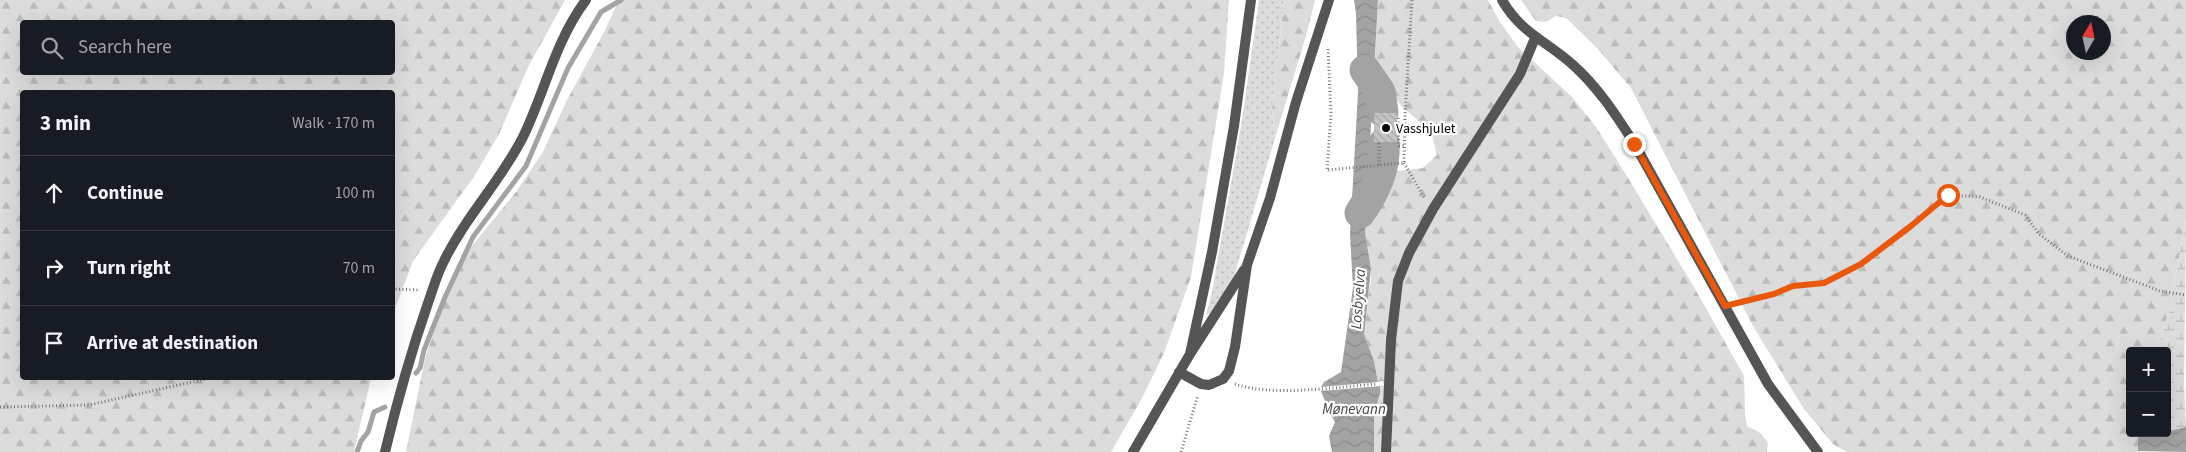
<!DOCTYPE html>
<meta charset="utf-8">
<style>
body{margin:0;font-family:"Source Sans 3",sans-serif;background:#20242c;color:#f1f3f6}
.controls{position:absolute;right:15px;bottom:15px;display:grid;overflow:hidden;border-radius:5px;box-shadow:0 5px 20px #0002}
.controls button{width:45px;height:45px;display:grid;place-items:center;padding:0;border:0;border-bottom:1px solid #363941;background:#171b24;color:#f1f3f6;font:25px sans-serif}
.compass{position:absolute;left:2066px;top:15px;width:45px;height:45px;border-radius:50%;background:#171b24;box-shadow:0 5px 20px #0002;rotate:9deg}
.stop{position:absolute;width:15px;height:15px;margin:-11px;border:4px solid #ea580c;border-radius:50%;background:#fff}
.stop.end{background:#ea580c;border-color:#fff;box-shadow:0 1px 5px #0008}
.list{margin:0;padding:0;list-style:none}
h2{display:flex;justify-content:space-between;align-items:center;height:65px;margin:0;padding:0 20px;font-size:21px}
h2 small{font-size:16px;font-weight:400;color:#9ea1a6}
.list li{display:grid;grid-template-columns:32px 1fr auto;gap:15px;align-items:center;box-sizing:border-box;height:75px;padding:0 20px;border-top:1px solid #363941}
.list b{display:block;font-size:19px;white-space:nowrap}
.list em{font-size:16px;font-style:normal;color:#9ea1a6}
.icon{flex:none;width:28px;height:28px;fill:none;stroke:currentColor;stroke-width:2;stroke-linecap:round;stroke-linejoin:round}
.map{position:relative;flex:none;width:2186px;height:452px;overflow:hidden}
.search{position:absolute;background:#171b24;box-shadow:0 5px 20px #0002;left:20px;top:20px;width:375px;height:55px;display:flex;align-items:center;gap:12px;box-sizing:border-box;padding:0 18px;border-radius:5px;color:#9ea1a6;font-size:19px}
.panel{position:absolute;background:#171b24;box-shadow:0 5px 20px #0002;left:20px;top:90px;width:375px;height:290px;border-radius:5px}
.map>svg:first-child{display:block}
</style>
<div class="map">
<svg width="2186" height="452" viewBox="0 0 2186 452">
<defs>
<pattern id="grass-dots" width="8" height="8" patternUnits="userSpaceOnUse" patternTransform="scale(1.25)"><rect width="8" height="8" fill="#dcdcdc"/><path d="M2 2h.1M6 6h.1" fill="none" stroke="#bbb" stroke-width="1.8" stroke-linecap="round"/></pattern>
<pattern id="forest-firs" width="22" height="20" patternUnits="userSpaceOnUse" patternTransform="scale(1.25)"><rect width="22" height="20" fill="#dcdcdc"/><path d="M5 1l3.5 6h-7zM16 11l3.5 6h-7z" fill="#bbb"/></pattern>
<pattern id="wetland-marsh" width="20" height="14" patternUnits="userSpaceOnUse" patternTransform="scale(1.25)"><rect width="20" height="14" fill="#dcdcdc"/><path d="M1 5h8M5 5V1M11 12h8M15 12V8" fill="none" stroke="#bbb"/></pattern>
<pattern id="water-waves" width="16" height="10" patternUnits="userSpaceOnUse" patternTransform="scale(1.25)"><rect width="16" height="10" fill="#a3a3a3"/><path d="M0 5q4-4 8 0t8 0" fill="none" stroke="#8b8b8b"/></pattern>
<pattern id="building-back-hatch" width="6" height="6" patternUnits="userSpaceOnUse" patternTransform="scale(1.25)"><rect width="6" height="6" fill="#c4c4c4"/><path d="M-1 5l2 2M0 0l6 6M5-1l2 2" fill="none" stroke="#a7a7a7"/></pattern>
</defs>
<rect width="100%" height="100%" fill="#fff"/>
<!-- grass -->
<path fill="url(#grass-dots)" d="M 1259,0 L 1284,0 L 1272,109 L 1275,138 L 1232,284 L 1212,313 L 1206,315 L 1212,292 L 1242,120 Z"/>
<!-- forest -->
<path fill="url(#forest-firs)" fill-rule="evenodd" d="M 0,0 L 565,0 L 529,65 L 499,134 L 475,175 L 413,261 L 393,314 L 392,92 L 22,92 L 22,378 L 371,378 L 354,452 L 0,452 ZM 22,22 L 392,22 L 392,72 L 22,72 Z
M 619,0 L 1229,0 L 1224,73 L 1191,277 L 1164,353 L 1141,400 L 1111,452 L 406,452 L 425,359 L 444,299 L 471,247 L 516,192 L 543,152 L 566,102 L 603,34 Z
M 1284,0 L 1315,0 L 1306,36 L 1275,138 L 1272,109 Z
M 1378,0 L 1488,0 L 1500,22 L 1518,47 L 1572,97 L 1596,127 L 1625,173 L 1694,287 L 1744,376 L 1745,413 L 1747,426 L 1761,433 L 1768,443 L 1767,452 L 1374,452 L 1374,416 L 1380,393 L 1380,386 L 1384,385 L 1383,381 L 1378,382 L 1374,361 L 1364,334 L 1364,317 L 1371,281 L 1371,269 L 1365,232 L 1370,158 L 1379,158 L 1398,171 L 1423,168 L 1437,155 L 1431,131 L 1403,108 L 1381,79 L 1374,75 Z
M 1521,0 L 2186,0 L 2186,220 L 2169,312 L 2156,351 L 2130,351 L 2130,433 L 2141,433 L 2138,438 L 2140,452 L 1847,452 L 1833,444 L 1804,409 L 1754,328 L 1631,88 L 1597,48 L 1566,18 L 1556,16 L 1546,22 L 1536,21 ZM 2074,22 L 2104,22 L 2104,52 L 2074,52 Z"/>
<!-- wetland -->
<path fill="url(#wetland-marsh)" d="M 2186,220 L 2184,385 L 2186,427 L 2167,431 L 2167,351 L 2156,351 L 2169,312 Z"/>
<!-- water -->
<path fill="url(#water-waves)" d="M 1354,0 L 1378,0 L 1365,232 L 1371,269 L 1364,334 L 1374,361 L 1378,382 L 1321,387 L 1324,382 L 1341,372 L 1353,288 L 1350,234 L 1358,93 L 1356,14 Z
M 1380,386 L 1380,393 L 1374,416 L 1374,452 L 1332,452 L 1329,436 L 1335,422 L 1331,415 L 1326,412 L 1327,406 L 1321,391 Z
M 2186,427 L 2186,452 L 2138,451 L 2138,438 L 2141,433 L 2167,433 L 2168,431 Z"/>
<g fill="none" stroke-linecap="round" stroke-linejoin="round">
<!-- stream -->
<path stroke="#a3a3a3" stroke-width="5" d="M 416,373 L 420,368 L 424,350 L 445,297 L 473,237 L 526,166 L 568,68 L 601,12 L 621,0
M 357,452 L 361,441 L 368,432 L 374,412 L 385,407"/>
<!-- river -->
<path stroke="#a3a3a3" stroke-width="31" d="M 1365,70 L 1380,92 L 1383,112
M 1360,213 C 1374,192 1386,170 1384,143"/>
</g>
<!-- building -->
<path fill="url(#building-back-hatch)" d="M 1374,113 L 1397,113 L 1397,142 L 1374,142 Z"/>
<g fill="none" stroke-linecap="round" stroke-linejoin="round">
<!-- path -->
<path stroke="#777" stroke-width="3" stroke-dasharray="1 2.5" stroke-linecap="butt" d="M 1328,49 L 1331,113 L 1327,170 L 1404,163 L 1405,115 L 1412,0
M 1398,118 L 1399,146 L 1404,146
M 1379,143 L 1379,165
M 1404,163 L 1425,199
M 392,289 L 420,290
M 1738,303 L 1774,295 L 1793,286 L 1824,283 L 1861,264 L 1911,226 L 1948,195 L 1980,197 L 2025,215 L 2039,234 L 2068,256 L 2160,291 L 2186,295
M 1235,384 C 1272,397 1337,387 1377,384
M 0,407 L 89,405 L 210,378
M 1181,452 L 1198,395"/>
<!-- lane -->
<path stroke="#555" stroke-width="10" d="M 1502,0 C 1521,33 1545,40 1572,64 C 1598,87 1616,115 1634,143 L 1768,384 L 1818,452
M 1386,452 L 1391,340 L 1398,281 L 1409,253 L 1433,209 L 1520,74 L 1535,38"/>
<!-- street -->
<path stroke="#555" stroke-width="10" d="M 1190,354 L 1212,252 L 1234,126 L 1251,0
M 1179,372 L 1201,384 L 1209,385 L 1223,379 L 1229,371 L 1235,347 L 1247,265 L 1270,198 L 1296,102 L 1329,0
M 385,452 C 397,402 411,352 428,303 C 433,289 437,274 444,261 C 466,216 500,182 523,137 C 545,92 555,41 586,0
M 1133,452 L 1190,354 L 1244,270"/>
</g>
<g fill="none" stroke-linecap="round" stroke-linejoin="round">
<!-- route -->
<path stroke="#ea580c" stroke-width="6" d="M 1634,144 L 1725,306 L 1774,294 L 1793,286 L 1824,283 L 1861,264 L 1911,226 L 1948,195"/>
</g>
<!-- markers -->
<circle fill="#000" stroke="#fff" stroke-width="2" cx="1386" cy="128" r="5"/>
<g text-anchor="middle" stroke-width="4.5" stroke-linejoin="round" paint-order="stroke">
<!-- poi labels -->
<g font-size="14" fill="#000" stroke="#fff" text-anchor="start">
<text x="1396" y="133">Vasshjulet</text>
</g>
<!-- water labels -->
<g font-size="15" font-style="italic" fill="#444" stroke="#fff">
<text transform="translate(1358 299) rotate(-86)" y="5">Losbyelva</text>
<text x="1354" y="414">Mønevann</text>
</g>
</g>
</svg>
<div class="controls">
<button>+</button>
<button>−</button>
</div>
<svg class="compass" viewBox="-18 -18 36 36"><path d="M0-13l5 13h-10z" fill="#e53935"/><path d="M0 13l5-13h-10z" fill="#9ea1a6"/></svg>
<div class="stop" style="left:1948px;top:195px"></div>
<div class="stop end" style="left:1634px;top:144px"></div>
<div class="search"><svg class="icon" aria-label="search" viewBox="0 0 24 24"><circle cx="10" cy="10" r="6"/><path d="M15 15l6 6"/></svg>Search here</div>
<section class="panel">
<h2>3 min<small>Walk · 170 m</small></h2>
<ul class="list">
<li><svg class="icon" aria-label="ahead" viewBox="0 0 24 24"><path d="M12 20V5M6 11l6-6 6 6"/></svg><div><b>Continue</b></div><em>100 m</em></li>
<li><svg class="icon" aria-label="right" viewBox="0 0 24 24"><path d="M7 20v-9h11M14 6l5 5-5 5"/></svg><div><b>Turn right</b></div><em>70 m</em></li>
<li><svg class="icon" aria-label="arrive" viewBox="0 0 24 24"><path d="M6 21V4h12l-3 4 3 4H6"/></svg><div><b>Arrive at destination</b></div></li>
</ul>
</section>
</div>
